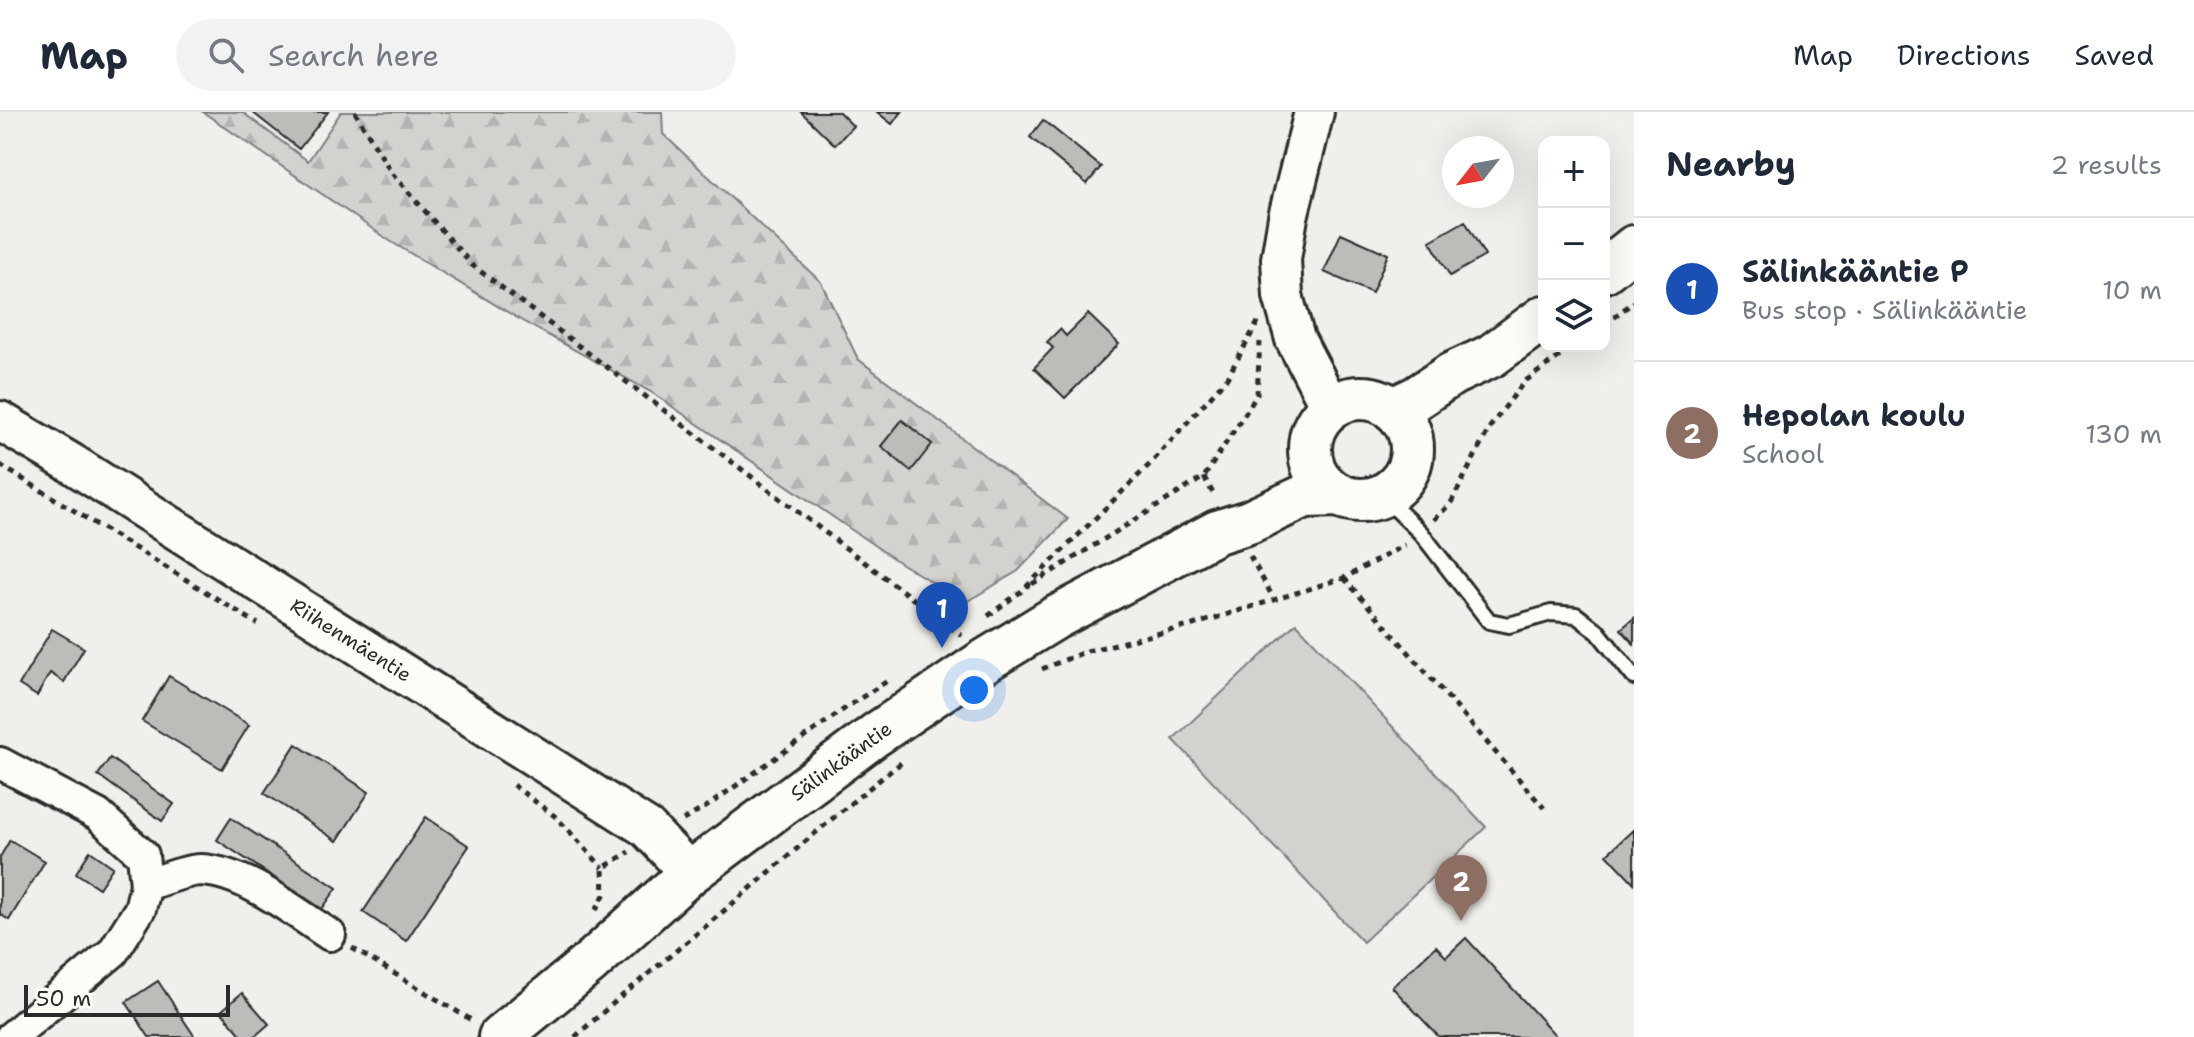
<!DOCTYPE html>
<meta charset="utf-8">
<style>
body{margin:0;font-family:"Shantell Sans",sans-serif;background:#f2f2f3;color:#1f2937}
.controls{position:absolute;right:24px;top:24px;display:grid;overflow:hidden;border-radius:16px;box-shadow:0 8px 32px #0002}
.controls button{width:72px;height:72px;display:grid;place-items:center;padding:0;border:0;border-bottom:2px solid #e0e1e3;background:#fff;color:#1f2937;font:40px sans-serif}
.compass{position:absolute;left:1442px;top:24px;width:72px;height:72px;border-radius:50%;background:#fff;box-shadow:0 8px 32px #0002;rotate:239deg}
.scale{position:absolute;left:24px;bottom:20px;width:206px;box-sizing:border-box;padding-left:8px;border:4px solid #2b2b2b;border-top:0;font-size:22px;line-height:28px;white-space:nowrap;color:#2b2b2b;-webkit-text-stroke:6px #fdfcf7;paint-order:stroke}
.you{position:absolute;left:974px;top:578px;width:28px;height:28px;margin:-20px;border:6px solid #fff;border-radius:50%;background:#1a73e8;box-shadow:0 0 0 12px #1a73e833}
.badge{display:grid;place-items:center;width:52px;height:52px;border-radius:50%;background:#b45309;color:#fff;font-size:26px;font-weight:700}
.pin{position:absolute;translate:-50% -66px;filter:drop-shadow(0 2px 4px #0008)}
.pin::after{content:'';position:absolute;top:42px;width:28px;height:24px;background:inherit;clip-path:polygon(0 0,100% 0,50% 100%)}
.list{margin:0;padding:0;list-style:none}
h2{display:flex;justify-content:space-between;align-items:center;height:104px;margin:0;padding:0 32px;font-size:34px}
h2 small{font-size:26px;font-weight:400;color:#747a83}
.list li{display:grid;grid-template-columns:52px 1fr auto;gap:24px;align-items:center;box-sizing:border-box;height:144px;padding:0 32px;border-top:2px solid #e0e1e3}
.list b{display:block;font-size:30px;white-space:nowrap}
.list p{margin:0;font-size:26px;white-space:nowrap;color:#747a83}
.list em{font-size:26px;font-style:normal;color:#747a83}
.icon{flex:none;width:44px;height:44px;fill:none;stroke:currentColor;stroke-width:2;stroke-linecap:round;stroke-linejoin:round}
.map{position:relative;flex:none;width:1634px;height:925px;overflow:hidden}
header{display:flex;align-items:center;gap:48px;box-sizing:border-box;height:112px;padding:0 40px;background:#fff;border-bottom:2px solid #e0e1e3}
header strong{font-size:38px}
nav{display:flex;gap:44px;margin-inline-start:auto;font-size:28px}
.search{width:560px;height:72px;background:#f2f2f3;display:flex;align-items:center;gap:20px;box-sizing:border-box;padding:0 28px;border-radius:44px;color:#747a83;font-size:30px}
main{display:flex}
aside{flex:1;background:#fff}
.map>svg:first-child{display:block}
</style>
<header>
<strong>Map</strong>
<div class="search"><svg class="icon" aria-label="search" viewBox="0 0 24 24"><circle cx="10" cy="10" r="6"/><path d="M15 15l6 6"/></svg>Search here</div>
<nav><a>Map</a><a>Directions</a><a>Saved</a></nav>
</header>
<main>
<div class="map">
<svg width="1634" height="925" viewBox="0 0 1634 925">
<defs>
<pattern id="forest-firs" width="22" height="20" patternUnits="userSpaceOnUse" patternTransform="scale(2)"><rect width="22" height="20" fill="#d3d2cf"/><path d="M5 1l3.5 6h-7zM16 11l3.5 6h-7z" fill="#b5b4b2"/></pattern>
</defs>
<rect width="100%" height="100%" fill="#f0efeb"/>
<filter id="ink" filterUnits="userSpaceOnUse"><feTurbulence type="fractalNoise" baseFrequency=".0125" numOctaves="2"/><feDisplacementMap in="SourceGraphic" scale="16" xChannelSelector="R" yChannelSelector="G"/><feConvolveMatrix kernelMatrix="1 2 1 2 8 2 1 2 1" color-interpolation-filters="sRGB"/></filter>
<g filter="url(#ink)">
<!-- green -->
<path fill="#d3d2cf" stroke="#7f7e7d" stroke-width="2" d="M 1296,511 L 1486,715 L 1363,830 L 1173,627 Z"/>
<!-- forest -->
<path fill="url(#forest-firs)" stroke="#7f7e7d" stroke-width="2" d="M 203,0 L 242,0 L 308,49 L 341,0 L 662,0 L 663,22 L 821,170 L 858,247 L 1068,407 L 1018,459 L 966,490 L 900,451 L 651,280 L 524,210 L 390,129 Z"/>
<!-- building -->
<path fill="#bdbcb8" stroke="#2b2b2b" stroke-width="2" d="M 252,0 L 328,0 L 299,37 Z
M 801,0 L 839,0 L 853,14 L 835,33 Z
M 877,0 L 902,0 L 892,12 Z
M 1043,8 L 1101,55 L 1087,72 L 1030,25 Z
M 1465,109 L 1485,144 L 1450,164 L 1430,129 Z
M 1341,121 L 1388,142 L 1372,181 L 1324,160 Z
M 1088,202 L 1119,232 L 1065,286 L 1034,256 L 1053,236 L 1047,230 L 1060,217 L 1066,224 Z
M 902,308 L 932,332 L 911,359 L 881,334 Z
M 1634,506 L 1634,532 L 1621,517 Z
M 52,517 L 84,536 L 64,570 L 50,561 L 37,584 L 19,573 Z
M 169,564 L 249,613 L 222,657 L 142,609 Z
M 296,632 L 369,680 L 337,729 L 264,681 Z
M 110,646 L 174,692 L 162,709 L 98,663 Z
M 426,705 L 469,734 L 406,829 L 363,800 Z
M 231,706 L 337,776 L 322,797 L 217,728 Z
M 1634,717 L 1634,771 L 1607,742 Z
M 10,728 L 45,749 L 9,808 L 0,802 L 0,745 Z
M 90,739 L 113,755 L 99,776 L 76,761 Z
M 1466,826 L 1557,925 L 1439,925 L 1392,875 L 1436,834 L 1446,845 Z
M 158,869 L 185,910 L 195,925 L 149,925 L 126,890 Z
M 242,881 L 269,912 L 254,925 L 243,925 L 221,899 Z"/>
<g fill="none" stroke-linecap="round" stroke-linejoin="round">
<!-- service casing -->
<g stroke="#2b2b2b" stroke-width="20">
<path id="service" d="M 1383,384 L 1421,421 L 1489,509 L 1509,513 L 1551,501 L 1576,503 L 1598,520 L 1634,565"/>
</g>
<!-- minor casing -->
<g stroke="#2b2b2b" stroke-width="36">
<path id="minor" d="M 0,651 L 98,703 L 143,743 L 146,773
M 11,925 L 113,840 L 140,797 L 146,773 C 162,768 187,758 201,758 C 246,760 294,800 330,823"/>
</g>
<!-- tertiary casing -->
<g stroke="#2b2b2b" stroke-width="44">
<path id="tertiary" d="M 1314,0 L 1288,105 L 1281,147 L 1283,184 L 1295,227 L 1331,296
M 0,309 L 71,351 L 647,716 L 690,761"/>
</g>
<!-- secondary casing -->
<g stroke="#2b2b2b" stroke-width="48">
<path id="secondary" d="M 1604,159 L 1634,135
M1310 337a51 51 0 1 1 102 0a51 51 0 1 1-102 0Z
M 1393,297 L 1416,286 L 1452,262 L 1491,244 L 1544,205
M 500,925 L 590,851 L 690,761 L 875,623 L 983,550 L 1055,506 L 1217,420 L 1249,410 L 1305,384 L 1339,383"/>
</g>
<!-- path -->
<path stroke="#2b2b2b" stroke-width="5" stroke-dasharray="6 6" stroke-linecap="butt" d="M 355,0 L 391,60 L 472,153 L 962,524
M 1604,212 L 1634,190
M 0,353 L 258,512
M 1204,365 L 1215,385
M 1434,408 L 1451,391 L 1490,315 L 1524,270 L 1574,234
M 1250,444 L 1275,489
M 1344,466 L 1544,696
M 1032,472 L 1204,365 L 1257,283 L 1260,230
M 988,504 L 1023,478 L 1148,354 L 1227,266 L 1258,210
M 1042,557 L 1087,539 L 1193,513 L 1344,466 L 1405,433
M 513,673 L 556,705 L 603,756
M 683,708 L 706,695 L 850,593 L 889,568
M 596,798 L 604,783 L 603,756 L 629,740
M 352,836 L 473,909
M 575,925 C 618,886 663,850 707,813 C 772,759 834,703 901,651"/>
<!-- service -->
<use href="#service" stroke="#fdfcf7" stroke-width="14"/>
<!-- minor -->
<use href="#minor" stroke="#fdfcf7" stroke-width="30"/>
<!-- tertiary -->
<use href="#tertiary" stroke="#fdfcf7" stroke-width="38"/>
<!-- secondary -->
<use href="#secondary" stroke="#fdfcf7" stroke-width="42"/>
</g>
</g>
<g text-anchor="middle" stroke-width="6" stroke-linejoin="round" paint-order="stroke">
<!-- street labels -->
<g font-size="20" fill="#2b2b2b" stroke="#fdfcf7">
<text transform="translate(351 528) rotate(32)" y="7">Riihenmäentie</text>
<text transform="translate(841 649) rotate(-36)" y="7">Sälinkääntie</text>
</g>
</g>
</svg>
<div class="controls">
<button>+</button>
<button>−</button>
<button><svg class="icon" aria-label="layers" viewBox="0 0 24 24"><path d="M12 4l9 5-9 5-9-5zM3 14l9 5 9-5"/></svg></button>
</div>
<svg class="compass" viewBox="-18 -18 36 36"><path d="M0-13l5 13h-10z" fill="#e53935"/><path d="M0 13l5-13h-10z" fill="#747a83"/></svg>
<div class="scale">50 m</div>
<div class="you"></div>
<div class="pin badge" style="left:942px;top:536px;background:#1a4fb4">1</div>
<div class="pin badge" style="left:1461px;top:809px;background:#8d6e63">2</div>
</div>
<aside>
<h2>Nearby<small>2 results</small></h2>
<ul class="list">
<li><span class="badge" style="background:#1a4fb4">1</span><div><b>Sälinkääntie P</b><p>Bus stop · Sälinkääntie</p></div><em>10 m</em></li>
<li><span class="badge" style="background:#8d6e63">2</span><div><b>Hepolan koulu</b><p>School</p></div><em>130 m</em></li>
</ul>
</aside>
</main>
